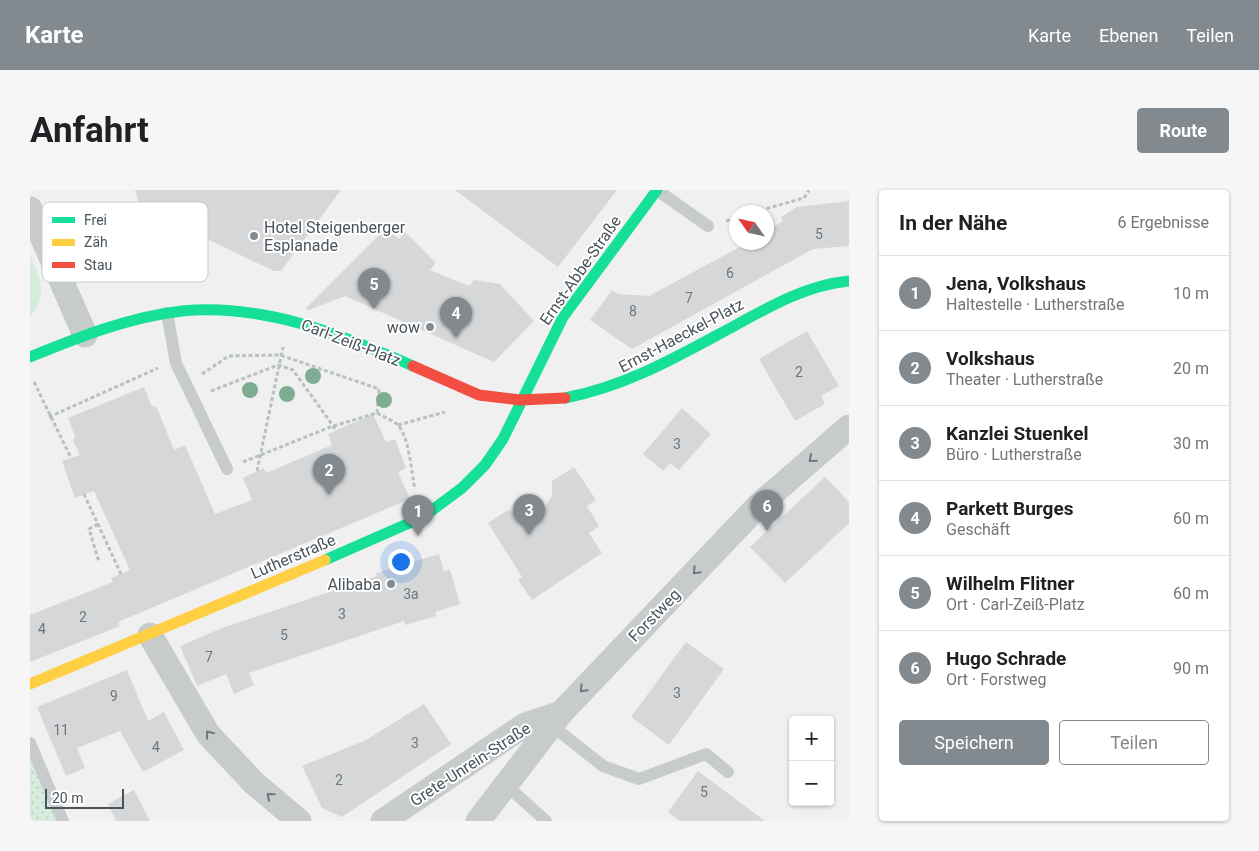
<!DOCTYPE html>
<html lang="de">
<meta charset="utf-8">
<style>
body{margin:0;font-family:Roboto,sans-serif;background:#f6f6f6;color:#202124}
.controls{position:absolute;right:15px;bottom:15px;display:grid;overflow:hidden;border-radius:5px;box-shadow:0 1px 4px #0004}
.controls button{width:45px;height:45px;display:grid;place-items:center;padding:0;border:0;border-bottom:1px solid #e0e0e0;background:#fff;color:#202124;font:25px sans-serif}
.compass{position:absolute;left:699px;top:15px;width:45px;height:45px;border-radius:50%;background:#fff;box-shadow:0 1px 4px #0004;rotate:304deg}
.scale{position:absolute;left:15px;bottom:12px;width:79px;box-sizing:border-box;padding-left:5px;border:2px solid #49535b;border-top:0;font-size:14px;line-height:18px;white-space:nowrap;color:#49535b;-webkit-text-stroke:4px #fff;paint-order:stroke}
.you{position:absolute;left:370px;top:371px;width:18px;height:18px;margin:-12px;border:4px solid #fff;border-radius:50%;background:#1a73e8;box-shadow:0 0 0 8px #1a73e833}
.badge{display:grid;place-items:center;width:32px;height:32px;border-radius:50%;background:#838a8f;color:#fff;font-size:16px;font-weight:700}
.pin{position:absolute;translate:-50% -41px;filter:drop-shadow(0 1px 2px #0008)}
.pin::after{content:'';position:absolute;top:26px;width:18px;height:15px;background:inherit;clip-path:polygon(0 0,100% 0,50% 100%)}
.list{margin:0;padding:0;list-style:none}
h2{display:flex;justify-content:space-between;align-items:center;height:65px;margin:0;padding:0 20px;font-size:21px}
h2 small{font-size:16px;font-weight:400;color:#757577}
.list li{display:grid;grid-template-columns:32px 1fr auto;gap:15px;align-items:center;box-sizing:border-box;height:75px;padding:0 20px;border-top:1px solid #e0e0e0}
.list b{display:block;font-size:19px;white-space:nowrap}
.list p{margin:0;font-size:16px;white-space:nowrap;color:#757577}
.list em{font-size:16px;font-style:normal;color:#757577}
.actions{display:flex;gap:10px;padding:15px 20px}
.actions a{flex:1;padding:11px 0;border:1px solid #838a8f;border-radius:5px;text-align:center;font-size:18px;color:#838a8f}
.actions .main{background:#838a8f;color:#fff}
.map{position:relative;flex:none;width:819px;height:631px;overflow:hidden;border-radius:5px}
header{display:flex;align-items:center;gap:30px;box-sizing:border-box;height:70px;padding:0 25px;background:#838a8f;color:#fff}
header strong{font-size:24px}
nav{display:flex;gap:28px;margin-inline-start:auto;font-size:18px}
.intro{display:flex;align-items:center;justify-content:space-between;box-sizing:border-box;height:120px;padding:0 30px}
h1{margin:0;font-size:35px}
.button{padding:12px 22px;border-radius:5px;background:#838a8f;color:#fff;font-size:18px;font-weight:700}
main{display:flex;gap:30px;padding:0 30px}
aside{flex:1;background:#fff;border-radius:5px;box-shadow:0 1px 4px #0004}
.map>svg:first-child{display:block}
</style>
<header>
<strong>Karte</strong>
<nav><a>Karte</a><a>Ebenen</a><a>Teilen</a></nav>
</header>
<div class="intro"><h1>Anfahrt</h1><a class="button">Route</a></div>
<main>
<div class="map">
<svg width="819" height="631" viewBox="0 0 819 631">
<defs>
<pattern id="garden-dots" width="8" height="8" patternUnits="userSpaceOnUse" patternTransform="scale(1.25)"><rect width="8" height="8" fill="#d6edde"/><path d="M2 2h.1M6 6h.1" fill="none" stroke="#b9cdc1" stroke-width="1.8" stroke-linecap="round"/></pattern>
</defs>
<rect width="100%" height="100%" fill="#f0f0f0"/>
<!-- park -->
<path fill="#d6edde" d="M 0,65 C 11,90 18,104 0,128 Z"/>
<!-- garden -->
<path fill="url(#garden-dots)" d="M 0,568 L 30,631 L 0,631 Z"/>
<!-- building -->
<path fill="#d6d7d8" d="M 105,0 L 311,0 L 251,81 L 244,81 L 110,17 Z
M 425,0 L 587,0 L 528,77 Z
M 819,11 L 819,56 L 783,59 L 602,159 L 560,130 L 582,100 L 588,104 L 619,106 L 719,52 L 736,52 L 736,42 L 753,31 L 751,27 L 767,17 Z
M 356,38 L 369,49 L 375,42 L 406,73 L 400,80 L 439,96 L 444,90 L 470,94 L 504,131 L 464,172 L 315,106 L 279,120 L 275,119 Z
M 777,141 L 809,196 L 791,206 L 795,214 L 765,231 L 729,169 Z
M 114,197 L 121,215 L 127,218 L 144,260 L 155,255 L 185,324 L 222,310 L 213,288 L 234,278 L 236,283 L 302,255 L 298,244 L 343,224 L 356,252 L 365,249 L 376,278 L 368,282 L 380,309 L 88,432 L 90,436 L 0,472 L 0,425 L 83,392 L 81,388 L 100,380 L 64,301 L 45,308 L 32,271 L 50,265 L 43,251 L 45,246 L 38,228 Z
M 652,218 L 681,244 L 649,280 L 640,273 L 633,281 L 613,264 Z
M 544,277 L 566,310 L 557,316 L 569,336 L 559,343 L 572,363 L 502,410 L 488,390 L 492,387 L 458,333 L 478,320 L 495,325 L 512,320 L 522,306 L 522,291 Z
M 795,287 L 819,312 L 819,333 L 755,393 L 720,357 Z
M 409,364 L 414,381 L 420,379 L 430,414 L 405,422 L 406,426 L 375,435 L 374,431 L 219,483 L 224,495 L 204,504 L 196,484 L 167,496 L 150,456 L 192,438 L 347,386 L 346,383 Z
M 656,452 L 694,479 L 639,555 L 601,527 Z
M 97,480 L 118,531 L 134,522 L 154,560 L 113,582 L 90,541 L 47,558 L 55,578 L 36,586 L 7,517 Z
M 394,514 L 421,554 L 312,627 L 292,618 L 272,576 L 336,550 Z
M 668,581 L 735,631 L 650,631 L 638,622 Z
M 104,600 L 120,631 L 86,631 L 78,614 Z"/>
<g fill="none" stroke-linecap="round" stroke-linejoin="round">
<!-- path -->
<path stroke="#b7c2be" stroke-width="3" stroke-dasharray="4 2.5" stroke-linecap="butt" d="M 724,22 L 774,8 L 779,0
M 696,31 L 706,28
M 172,184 L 199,166 L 250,165 L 349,199 L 347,223
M 4,192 L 41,268
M 181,201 L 248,175 L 263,180 L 306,240
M 19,227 L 128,178
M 368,235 L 415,222
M 213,272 L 303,236 L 347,223 C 353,227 363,230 368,235 C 380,249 381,282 385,299
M 227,281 L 253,157
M 54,304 L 91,384
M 68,334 L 59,339 L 69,372"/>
<!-- lane -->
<path stroke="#c8cbcc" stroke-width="12" d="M 627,0 L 678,36
M 137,123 L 146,173 L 197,279
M 521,535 L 573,576 L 609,589 L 676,564 L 698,582
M 0,553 L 33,631
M 476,595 L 516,631"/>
<!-- street -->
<path stroke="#c8cbcc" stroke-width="25" d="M 0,19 L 55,145
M 120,445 L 178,544 L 224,593 L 269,631
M 353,631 L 495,535 L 531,523
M 448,631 L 531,523 L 727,317 L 819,237"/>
<!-- fast -->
<path stroke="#16e098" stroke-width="11" d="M 0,167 C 49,147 99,127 152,121 C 232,113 311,144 383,176
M 535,208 C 598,196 650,165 706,135 C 742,115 778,95 819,91
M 295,370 L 393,327 L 432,298 L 455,275 L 473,249 L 533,127 L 627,0"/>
<!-- slow -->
<path stroke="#ffcf43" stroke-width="11" d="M 0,494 L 295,370"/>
<!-- jam -->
<path stroke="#f24e42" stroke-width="11" d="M 383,176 L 449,205 L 490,210 L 535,208"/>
</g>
<!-- trees -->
<g fill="#7dad92">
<circle cx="283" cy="186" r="8"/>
<circle cx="220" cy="200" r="8"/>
<circle cx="257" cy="204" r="8"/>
<circle cx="354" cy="210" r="8"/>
</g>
<!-- one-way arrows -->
<defs><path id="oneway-chevron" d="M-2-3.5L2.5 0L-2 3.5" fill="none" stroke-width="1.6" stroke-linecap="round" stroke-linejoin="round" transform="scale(1.25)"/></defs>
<g stroke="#6f777d">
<use href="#oneway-chevron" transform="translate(782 269) rotate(139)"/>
<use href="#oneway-chevron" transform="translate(666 381) rotate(134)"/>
<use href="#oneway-chevron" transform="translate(553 499) rotate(134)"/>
<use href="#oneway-chevron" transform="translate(179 544) rotate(-128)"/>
<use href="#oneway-chevron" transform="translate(240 606) rotate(-140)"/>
</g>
<!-- markers -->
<g fill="#838a8f" stroke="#fff" stroke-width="2">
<circle cx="224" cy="46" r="5"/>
<circle cx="400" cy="137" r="5"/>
<circle cx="361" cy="394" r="5"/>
</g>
<g text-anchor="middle" stroke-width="4" stroke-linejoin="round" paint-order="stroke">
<!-- number labels -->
<g font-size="14" fill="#6e767c">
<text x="789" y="49">5</text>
<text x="700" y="88">6</text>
<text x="659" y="113">7</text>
<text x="603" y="126">8</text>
<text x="769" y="187">2</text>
<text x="647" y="259">3</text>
<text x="381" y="409">3a</text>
<text x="312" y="429">3</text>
<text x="53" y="432">2</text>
<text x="12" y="444">4</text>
<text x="254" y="450">5</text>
<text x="179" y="472">7</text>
<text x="647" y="508">3</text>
<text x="84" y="511">9</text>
<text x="31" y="545">11</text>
<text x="385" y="558">3</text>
<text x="126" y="562">4</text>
<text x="309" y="595">2</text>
<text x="674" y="607">5</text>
</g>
<!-- poi labels -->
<g font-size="16" fill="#49535b" stroke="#fff" text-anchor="end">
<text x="234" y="43" text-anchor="start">Hotel Steigenberger<tspan x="234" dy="18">Esplanade</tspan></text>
<text x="390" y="143">wow</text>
<text x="351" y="400">Alibaba</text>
</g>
<!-- street labels -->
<g font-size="16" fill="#49535b" stroke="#fff">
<text transform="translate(550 80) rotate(-55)" y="6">Ernst-Abbe-Straße</text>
<text transform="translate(651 145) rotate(-28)" y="6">Ernst-Haeckel-Platz</text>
<text transform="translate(321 152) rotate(21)" y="6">Carl-Zeiß-Platz</text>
<text transform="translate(263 366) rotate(-23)" y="6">Lutherstraße</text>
<text transform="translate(624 425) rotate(-46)" y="6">Forstweg</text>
<text transform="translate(440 574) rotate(-33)" y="6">Grete-Unrein-Straße</text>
</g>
</g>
<!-- legend -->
<rect x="12" y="12" width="166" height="80" rx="8" fill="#fff" stroke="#c8cbce" stroke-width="1"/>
<rect x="22" y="27" width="23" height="6" fill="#16e098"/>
<rect x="22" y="49" width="23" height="7" fill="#ffcf43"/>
<rect x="22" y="72" width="23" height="6" fill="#f24e42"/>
<g font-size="14" fill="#49535b">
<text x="54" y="35">Frei</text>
<text x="54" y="57">Zäh</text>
<text x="54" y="80">Stau</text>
</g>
</svg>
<div class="controls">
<button>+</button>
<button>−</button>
</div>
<svg class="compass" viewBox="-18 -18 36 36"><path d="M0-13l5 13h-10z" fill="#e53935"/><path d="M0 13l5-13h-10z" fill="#757577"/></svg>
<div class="scale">20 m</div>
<div class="you"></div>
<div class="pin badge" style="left:388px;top:346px">1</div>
<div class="pin badge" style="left:299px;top:305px">2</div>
<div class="pin badge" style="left:499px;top:345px">3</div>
<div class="pin badge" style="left:426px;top:148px">4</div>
<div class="pin badge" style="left:344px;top:119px">5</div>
<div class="pin badge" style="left:737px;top:341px">6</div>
</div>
<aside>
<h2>In der Nähe<small>6 Ergebnisse</small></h2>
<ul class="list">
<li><span class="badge">1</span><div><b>Jena, Volkshaus</b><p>Haltestelle · Lutherstraße</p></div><em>10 m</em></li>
<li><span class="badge">2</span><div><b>Volkshaus</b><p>Theater · Lutherstraße</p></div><em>20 m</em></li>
<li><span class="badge">3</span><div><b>Kanzlei Stuenkel</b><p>Büro · Lutherstraße</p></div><em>30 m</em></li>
<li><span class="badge">4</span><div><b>Parkett Burges</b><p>Geschäft</p></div><em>60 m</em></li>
<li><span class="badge">5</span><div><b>Wilhelm Flitner</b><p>Ort · Carl-Zeiß-Platz</p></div><em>60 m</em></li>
<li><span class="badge">6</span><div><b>Hugo Schrade</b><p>Ort · Forstweg</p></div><em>90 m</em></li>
</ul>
<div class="actions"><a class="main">Speichern</a><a>Teilen</a></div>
</aside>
</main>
